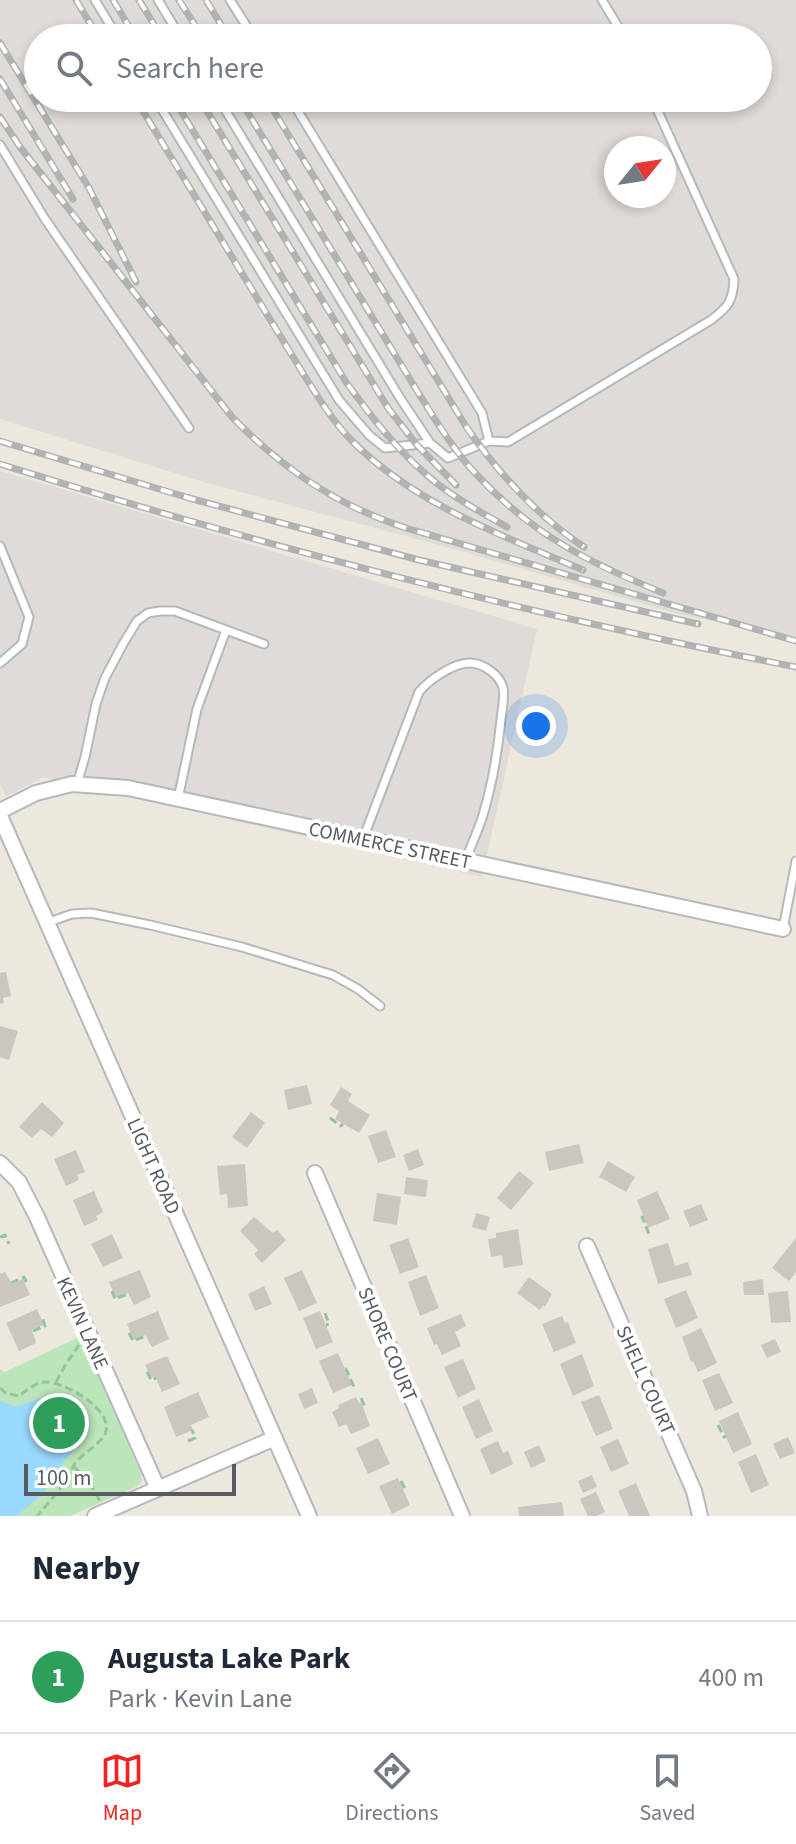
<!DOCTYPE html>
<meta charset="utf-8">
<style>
body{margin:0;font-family:"Source Sans 3",sans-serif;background:#f6f6f7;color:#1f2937}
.compass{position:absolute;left:604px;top:136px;width:72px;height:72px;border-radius:50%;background:#fff;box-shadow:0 4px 12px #0003;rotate:60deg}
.scale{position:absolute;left:24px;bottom:20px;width:212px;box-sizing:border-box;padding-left:8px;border:4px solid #585c60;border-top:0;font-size:22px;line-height:28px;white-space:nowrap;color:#585c60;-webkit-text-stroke:6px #fff;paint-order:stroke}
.you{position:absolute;left:536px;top:726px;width:28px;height:28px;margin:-20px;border:6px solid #fff;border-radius:50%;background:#1a73e8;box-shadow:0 0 0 12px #1a73e833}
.badge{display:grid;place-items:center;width:52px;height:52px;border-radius:50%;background:#ef2421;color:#fff;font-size:26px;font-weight:700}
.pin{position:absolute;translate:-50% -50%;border:4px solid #fff;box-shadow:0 2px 8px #0006}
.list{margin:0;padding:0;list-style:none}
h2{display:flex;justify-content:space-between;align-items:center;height:104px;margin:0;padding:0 32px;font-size:34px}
h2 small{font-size:26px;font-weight:400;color:#747a83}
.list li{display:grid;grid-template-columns:52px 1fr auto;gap:24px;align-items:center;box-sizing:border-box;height:112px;padding:0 32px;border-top:2px solid #e0e1e3}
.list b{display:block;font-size:30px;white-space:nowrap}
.list p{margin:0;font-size:26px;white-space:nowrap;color:#747a83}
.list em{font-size:26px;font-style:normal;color:#747a83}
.icon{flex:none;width:44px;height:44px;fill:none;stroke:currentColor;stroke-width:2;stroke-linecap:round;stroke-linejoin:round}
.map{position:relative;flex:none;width:796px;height:1516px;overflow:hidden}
.search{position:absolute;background:#fff;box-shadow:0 4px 12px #0003;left:24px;right:24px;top:24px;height:88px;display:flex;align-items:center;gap:20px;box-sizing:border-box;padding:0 28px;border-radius:44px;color:#747a83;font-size:30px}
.sheet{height:216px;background:#fff}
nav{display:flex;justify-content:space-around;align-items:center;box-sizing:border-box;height:112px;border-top:2px solid #e0e1e3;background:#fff;font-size:22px;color:#747a83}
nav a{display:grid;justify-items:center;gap:4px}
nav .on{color:#ef2421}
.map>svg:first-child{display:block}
</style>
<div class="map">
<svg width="796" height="1516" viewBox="0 0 796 1516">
<rect width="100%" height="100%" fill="#ece8de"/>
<!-- industrial -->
<path fill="#dfdbd6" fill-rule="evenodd" d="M 0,0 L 796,0 L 796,637 L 678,614 L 454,549 L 207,483 L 0,419 ZM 38,38 L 758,38 L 758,98 L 38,98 ZM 616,148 L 664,148 L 664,196 L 616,196 Z
M 0,471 L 537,629 L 482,877 L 44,777 L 6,797 L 0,784 Z"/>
<!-- green -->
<path fill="#bce5b9" d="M 81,1336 L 141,1474 L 142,1481 L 136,1487 L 70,1516 L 0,1516 L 0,1369 L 5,1372 Z"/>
<!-- water -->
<path fill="#9bdaff" d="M 43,1398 C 67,1398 86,1408 87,1434 L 81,1444 L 65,1459 L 57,1475 L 40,1496 L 17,1516 L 0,1516 L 0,1400 C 21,1412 22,1402 43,1398 Z"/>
<!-- building -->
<path fill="#cbc6c0" d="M 6,972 L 11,996 L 3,998 L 4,1003 L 0,1004 L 0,973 Z
M 0,1026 L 18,1031 L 9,1060 L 0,1057 Z
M 307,1085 L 312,1104 L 288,1110 L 284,1090 Z
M 341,1087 L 352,1094 L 348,1101 L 370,1115 L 359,1133 L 335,1119 L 339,1111 L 330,1105 Z
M 42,1102 L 64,1123 L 52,1137 L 41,1129 L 32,1138 L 19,1127 Z
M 251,1112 L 265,1123 L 247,1148 L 232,1137 Z
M 386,1130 L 396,1157 L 378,1163 L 368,1136 Z
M 579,1144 L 584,1163 L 549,1171 L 545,1152 Z
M 418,1149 L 424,1165 L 409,1171 L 403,1155 Z
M 76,1150 L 85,1172 L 77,1175 L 79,1180 L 66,1186 L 54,1159 Z
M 608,1161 L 635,1177 L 626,1192 L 599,1177 Z
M 245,1164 L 248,1206 L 228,1208 L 227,1194 L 220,1195 L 217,1166 Z
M 519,1171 L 534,1183 L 511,1210 L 497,1198 Z
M 406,1177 L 428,1180 L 426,1197 L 404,1194 Z
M 94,1191 L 103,1212 L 96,1216 L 98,1220 L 84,1226 L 73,1200 Z
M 657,1191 L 670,1219 L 648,1228 L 637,1200 Z
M 377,1193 L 401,1197 L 397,1225 L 373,1221 Z
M 701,1204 L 708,1220 L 690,1227 L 683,1211 Z
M 476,1213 L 490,1217 L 486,1231 L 472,1227 Z
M 254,1217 L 273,1233 L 277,1230 L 286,1240 L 262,1263 L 254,1254 L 258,1250 L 240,1231 Z
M 518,1229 L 523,1265 L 504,1268 L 502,1255 L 491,1257 L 488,1239 L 496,1238 L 496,1233 Z
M 112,1234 L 123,1258 L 103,1267 L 91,1244 Z
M 408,1238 L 419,1267 L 400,1274 L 389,1245 Z
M 796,1238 L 796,1272 L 789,1281 L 772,1268 Z
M 668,1243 L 675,1266 L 688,1262 L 692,1275 L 658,1284 L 648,1249 Z
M 140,1270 L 151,1297 L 134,1305 L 128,1293 L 116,1298 L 109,1282 Z
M 302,1270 L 317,1303 L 299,1311 L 284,1278 Z
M 5,1272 L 12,1284 L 23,1279 L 30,1295 L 0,1307 L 0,1274 Z
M 426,1275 L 439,1308 L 420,1316 L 408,1282 Z
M 529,1277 L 552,1294 L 545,1307 L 543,1305 L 540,1310 L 517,1293 Z
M 763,1279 L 764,1295 L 744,1295 L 743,1282 Z
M 264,1286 L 272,1304 L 255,1311 L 248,1294 Z
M 686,1290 L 698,1318 L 676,1328 L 664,1299 Z
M 788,1291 L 791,1322 L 771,1323 L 768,1293 Z
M 37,1309 L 44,1325 L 32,1330 L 36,1343 L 19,1351 L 6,1323 Z
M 158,1311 L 169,1339 L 152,1347 L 145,1335 L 134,1340 L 127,1324 Z
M 320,1311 L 333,1342 L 316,1349 L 303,1318 Z
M 461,1314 L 466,1326 L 455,1332 L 461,1346 L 442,1355 L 437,1344 L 434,1345 L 427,1328 Z
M 562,1316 L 565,1323 L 568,1322 L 576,1343 L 554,1352 L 542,1324 Z
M 701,1328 L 717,1363 L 698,1372 L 693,1361 L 691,1362 L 682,1337 Z
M 775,1339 L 781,1352 L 767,1358 L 761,1345 Z
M 338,1353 L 352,1385 L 333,1393 L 319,1361 Z
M 582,1354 L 594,1386 L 573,1396 L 560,1364 Z
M 167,1356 L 180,1384 L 162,1392 L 155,1376 L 151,1378 L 145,1365 Z
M 463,1359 L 476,1389 L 458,1398 L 444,1367 Z
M 719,1373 L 733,1403 L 715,1411 L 702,1380 Z
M 312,1388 L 318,1403 L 304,1409 L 298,1394 Z
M 198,1392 L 209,1417 L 191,1425 L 193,1430 L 176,1437 L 164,1407 Z
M 599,1395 L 613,1429 L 596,1436 L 581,1402 Z
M 356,1397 L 359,1403 L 361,1402 L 370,1426 L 351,1434 L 346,1424 L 339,1427 L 332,1412 L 339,1408 L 338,1405 Z
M 479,1399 L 493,1431 L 476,1439 L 462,1407 Z
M 738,1412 L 752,1444 L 733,1453 L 719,1421 Z
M 788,1437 L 795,1453 L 780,1459 L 773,1444 Z
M 378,1438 L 390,1464 L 368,1474 L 356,1448 Z
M 618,1439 L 629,1464 L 611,1472 L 600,1447 Z
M 498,1441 L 503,1453 L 508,1451 L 513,1464 L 491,1475 L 480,1449 Z
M 539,1445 L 546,1461 L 531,1468 L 524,1452 Z
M 756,1454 L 769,1485 L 751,1493 L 738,1462 Z
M 592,1475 L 597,1487 L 583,1493 L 578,1481 Z
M 398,1478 L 410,1505 L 392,1514 L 379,1486 Z
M 636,1483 L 650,1516 L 629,1516 L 618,1491 Z
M 596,1492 L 605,1512 L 597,1516 L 588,1516 L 580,1499 Z
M 562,1502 L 564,1516 L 519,1516 L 518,1507 Z"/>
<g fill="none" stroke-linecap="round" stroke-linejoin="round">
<!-- service casing -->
<g stroke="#b5b8bc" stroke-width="11">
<path id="service" d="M 95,0 L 118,38
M 158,0 L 181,38
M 230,0 L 254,38
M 602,0 L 625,38
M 155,98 L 339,400 L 369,435 L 385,448 L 430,443 L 448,458 L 489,441 L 508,442 L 711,320 C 728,307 733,302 734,279 L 652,98
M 218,98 L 400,398 L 430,443
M 290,98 L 482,413 L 489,441
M 0,145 L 45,219 L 189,428
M 0,546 L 29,617 L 22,644 L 0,663
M 77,784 L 85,757 L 96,704 L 105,678 L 123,644 L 137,621 L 148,613 L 160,611 L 175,611 L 264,644
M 178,799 L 197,709 L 226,630
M 363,839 L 419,692 C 429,680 454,662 471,663 C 484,664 500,675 503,688 C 505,698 502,709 501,719 C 498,750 492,785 483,815 C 478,831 471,846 465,861
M 46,923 L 72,914 L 91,913 L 150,925 L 242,947 L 333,975 L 358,989 L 380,1006
M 783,929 L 796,861"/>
</g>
<!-- minor casing -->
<g stroke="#b5b8bc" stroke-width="18">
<path id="minor" d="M 0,811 L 36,793 L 72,784 L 128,788 L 783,929
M 0,816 L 309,1516
M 0,1163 L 19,1182 L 37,1217 L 158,1489
M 315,1173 L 462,1516
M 587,1246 L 694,1491 L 700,1516
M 95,1516 L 275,1438"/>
</g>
<!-- path -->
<path stroke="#92c69d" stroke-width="3" stroke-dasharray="8 4" stroke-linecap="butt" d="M 330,1118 L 341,1126 L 343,1124
M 644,1217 L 642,1217 L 649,1234
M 0,1237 L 5,1235 L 9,1244
M 11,1283 L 24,1277 L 28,1286
M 112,1291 L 115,1299 L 128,1294
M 325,1313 L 329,1324 L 326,1325
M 33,1331 L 45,1326 L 42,1317
M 129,1333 L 133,1341 L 146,1336
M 345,1369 L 346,1369 L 354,1387
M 147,1372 L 151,1380 L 156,1378
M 56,1382 L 66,1364 L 79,1345
M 0,1388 L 6,1393 L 18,1396 C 27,1391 35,1382 45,1382 C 64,1381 116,1411 105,1434 C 99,1445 86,1451 78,1460 C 71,1468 67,1478 61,1487 C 54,1497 45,1507 37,1516
M 361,1398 L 365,1407 L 363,1408
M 718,1425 L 724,1437 L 726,1436
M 188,1441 L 195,1438 L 192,1430
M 73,1466 L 87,1479 L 100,1501
M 401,1481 L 405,1489 L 403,1490"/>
<!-- service -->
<use href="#service" stroke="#fff" stroke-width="7"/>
<!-- minor -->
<use href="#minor" stroke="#fff" stroke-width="14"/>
<!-- rail casing -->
<g stroke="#b1b2b2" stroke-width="7">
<path id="rail" d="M 76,0 L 99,38
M 113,0 L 136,38
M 139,0 L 162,38
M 179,0 L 203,38
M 206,0 L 229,38
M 0,43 L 89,188 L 136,282
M 0,79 L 73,199
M 135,98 L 304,375 C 318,397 332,420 350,439 C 414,504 501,535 583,570
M 173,98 L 346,382 C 370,415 396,449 428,476 C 451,496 480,512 507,527
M 199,98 L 388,408 L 417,445 L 456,485
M 239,98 L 419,394 C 437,422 454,451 477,475 C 533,535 588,562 663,593
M 266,98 L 465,425 C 498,473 536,515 584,547
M 0,117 L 20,147 L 232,417 C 283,469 336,505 406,528 L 796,641
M 0,441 L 189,498 L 419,560 L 698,624
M 0,464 C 261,546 527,614 796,667"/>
</g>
<!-- rail -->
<use href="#rail" stroke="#fff" stroke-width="4" stroke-dasharray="12" stroke-linecap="butt"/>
</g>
<g text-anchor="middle" stroke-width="8" stroke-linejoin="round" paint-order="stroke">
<!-- street labels -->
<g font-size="20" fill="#585c60" stroke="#fff">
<text transform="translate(390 845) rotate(12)" y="7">COMMERCE STREET</text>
<text transform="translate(154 1166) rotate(66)" y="7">LIGHT ROAD</text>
<text transform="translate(83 1323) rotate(66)" y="7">KEVIN LANE</text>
<text transform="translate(388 1344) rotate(67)" y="7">SHORE COURT</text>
<text transform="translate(646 1380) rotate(66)" y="7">SHELL COURT</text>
</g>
</g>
</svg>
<svg class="compass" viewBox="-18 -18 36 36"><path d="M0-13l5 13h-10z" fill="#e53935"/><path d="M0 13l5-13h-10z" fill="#747a83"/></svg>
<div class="scale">100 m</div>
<div class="you"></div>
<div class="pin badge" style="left:59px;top:1423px;background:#2e9e5b">1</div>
<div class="search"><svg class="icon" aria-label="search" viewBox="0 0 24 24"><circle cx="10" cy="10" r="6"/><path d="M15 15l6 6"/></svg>Search here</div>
</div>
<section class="sheet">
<h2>Nearby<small></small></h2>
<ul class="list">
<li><span class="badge" style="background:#2e9e5b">1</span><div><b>Augusta Lake Park</b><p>Park · Kevin Lane</p></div><em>400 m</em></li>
</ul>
</section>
<nav>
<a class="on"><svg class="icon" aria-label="map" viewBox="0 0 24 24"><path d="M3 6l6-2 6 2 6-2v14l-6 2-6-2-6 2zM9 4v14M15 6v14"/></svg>Map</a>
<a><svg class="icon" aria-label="directions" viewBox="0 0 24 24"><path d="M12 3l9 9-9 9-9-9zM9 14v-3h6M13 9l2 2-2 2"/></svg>Directions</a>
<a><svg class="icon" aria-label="saved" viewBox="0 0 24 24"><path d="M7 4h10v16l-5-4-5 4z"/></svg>Saved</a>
</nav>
